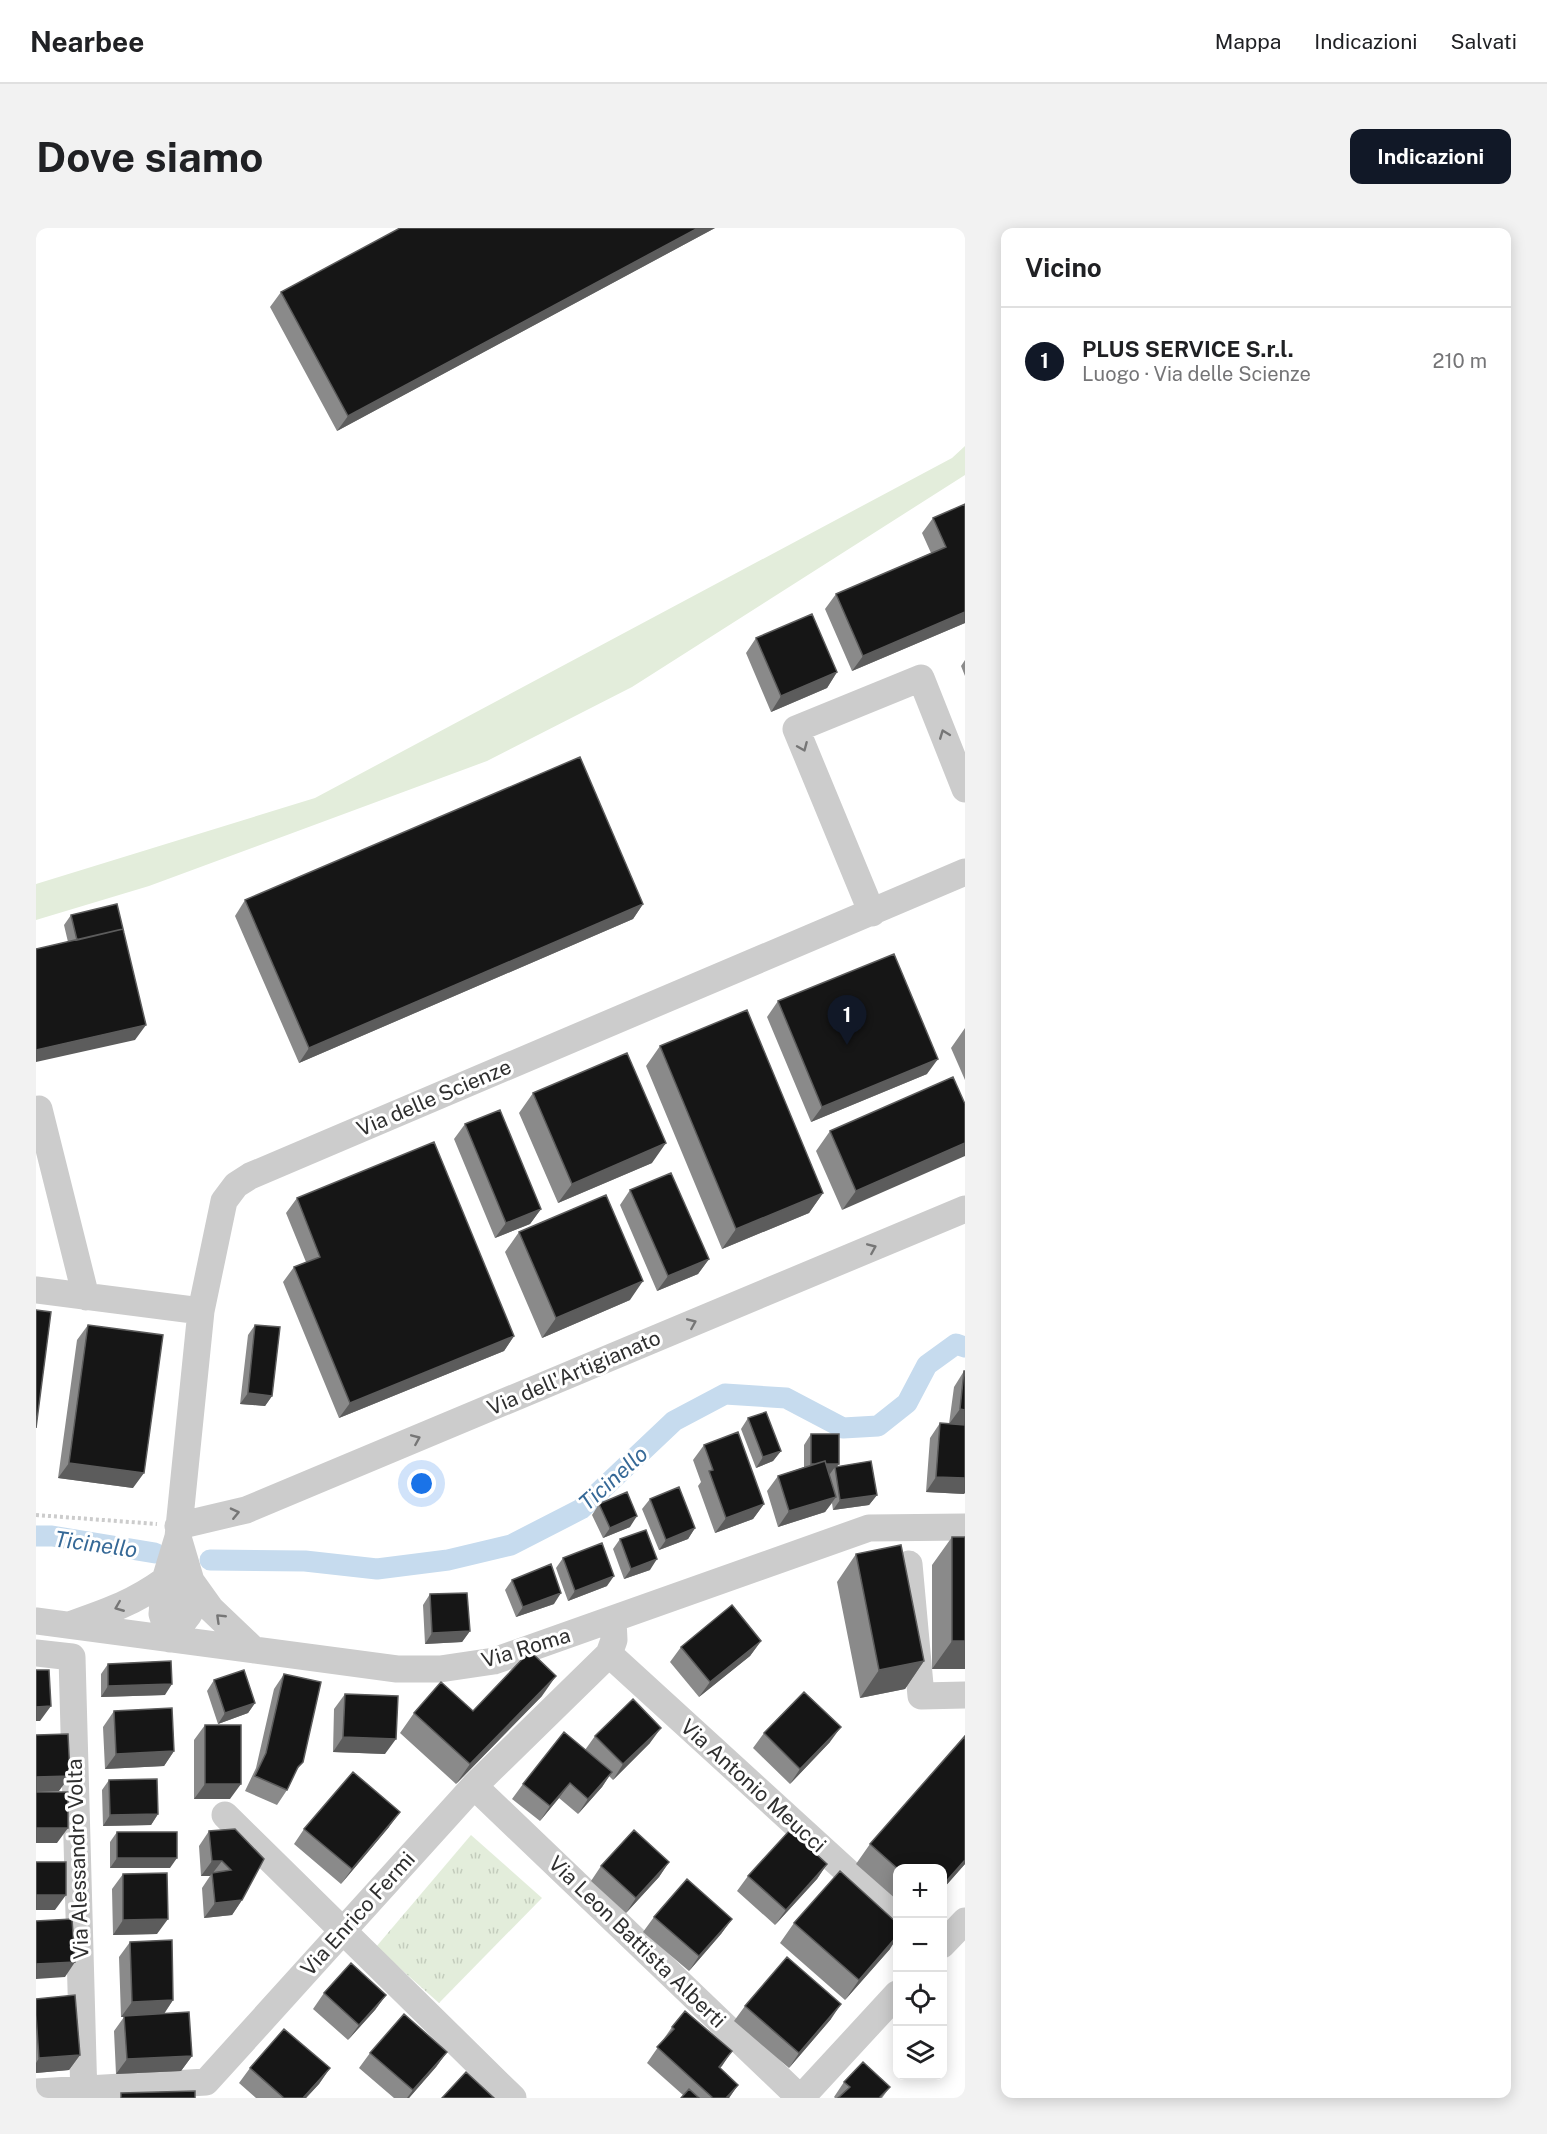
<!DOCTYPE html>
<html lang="it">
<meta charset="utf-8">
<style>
body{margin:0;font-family:"Public Sans",sans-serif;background:#f2f2f2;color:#202124}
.controls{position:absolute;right:18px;bottom:18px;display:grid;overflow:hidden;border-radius:12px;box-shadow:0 3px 15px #0003}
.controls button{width:54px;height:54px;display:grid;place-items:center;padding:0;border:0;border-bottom:2px solid #e0e0e0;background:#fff;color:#202124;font:30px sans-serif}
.you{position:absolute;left:386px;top:1256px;width:21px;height:21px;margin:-15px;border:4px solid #fff;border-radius:50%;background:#1a73e8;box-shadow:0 0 0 9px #1a73e833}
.badge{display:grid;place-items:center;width:39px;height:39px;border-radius:50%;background:#111827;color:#fff;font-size:20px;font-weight:700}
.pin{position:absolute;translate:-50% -50px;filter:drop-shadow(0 2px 3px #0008)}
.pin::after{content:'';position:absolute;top:32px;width:21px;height:18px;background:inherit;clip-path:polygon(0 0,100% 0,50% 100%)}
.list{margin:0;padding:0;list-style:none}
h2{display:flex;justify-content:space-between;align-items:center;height:78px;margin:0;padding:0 24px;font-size:26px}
h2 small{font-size:20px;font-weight:400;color:#757577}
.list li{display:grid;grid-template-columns:39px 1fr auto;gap:18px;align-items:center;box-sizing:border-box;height:108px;padding:0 24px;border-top:2px solid #e0e0e0}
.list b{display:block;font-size:22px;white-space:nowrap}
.list p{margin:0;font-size:20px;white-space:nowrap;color:#757577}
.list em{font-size:20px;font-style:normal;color:#757577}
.icon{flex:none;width:33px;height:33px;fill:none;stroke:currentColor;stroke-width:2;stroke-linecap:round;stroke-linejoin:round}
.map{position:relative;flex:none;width:929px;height:1870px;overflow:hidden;border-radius:12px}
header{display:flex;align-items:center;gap:36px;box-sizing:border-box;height:84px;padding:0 30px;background:#fff;border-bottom:2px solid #e0e0e0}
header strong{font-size:28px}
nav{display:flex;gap:33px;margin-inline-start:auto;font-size:21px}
.intro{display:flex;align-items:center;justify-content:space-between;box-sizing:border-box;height:144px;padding:0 36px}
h1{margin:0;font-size:42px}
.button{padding:15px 27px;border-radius:12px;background:#111827;color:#fff;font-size:21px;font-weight:700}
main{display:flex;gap:36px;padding:0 36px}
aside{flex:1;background:#fff;border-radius:12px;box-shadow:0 3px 15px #0003}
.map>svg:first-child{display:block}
</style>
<header>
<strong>Nearbee</strong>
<nav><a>Mappa</a><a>Indicazioni</a><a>Salvati</a></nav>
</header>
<div class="intro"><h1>Dove siamo</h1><a class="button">Indicazioni</a></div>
<main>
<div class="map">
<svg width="929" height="1870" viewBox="0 0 929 1870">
<defs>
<pattern id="park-tufts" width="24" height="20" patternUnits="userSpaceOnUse" patternTransform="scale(1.5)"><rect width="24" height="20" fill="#e3eddb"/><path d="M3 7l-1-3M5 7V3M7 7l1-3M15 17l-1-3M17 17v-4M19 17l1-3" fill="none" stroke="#c3ccbc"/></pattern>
</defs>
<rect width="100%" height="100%" fill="#fff"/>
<!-- grass -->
<path fill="#e3eddb" d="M 929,218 L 929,247 L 596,459 L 451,533 L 113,658 L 0,692 L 0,656 L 279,570 L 916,230 Z"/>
<!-- park -->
<path fill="url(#park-tufts)" d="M 435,1607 L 506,1670 L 403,1775 L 340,1719 Z"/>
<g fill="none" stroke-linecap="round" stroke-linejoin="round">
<!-- canal -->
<path stroke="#c6dbee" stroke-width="21" d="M 0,1308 L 16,1308 L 119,1325
M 174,1332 L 269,1333 L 341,1341 L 412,1332 L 475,1317 L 545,1281 L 638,1193 L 689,1166 L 750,1170 L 807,1200 L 842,1198 L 871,1175 L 891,1137 L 920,1116 L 929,1119"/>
<!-- path -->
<path stroke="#ccc" stroke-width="4" stroke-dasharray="3 3" stroke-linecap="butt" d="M 0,1287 L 121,1296"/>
<!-- minor -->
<path stroke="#ccc" stroke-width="27" d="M 836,685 L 760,501 L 885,450 L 929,561
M 0,882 L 3,881 L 50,1069
M 0,1062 L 165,1083
M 142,1298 L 210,1282 L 929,981
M 873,1336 L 885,1468 L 929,1467
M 155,1353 L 175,1381 L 218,1422
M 0,1393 L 361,1441 L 404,1441 L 458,1433 L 833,1300 L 929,1299
M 36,1396 C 73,1383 97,1375 129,1352
M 134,1411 L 126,1386 L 129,1352 L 142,1309 L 165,1083 L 188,973 L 200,957 L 214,948 L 929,644
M 134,1411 L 153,1386 L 155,1353 L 142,1309
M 0,1425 L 36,1429 L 48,1870
M 573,1426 L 861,1689
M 438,1558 L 764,1870
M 189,1587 L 477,1870
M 906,1717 L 929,1693
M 0,1864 L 170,1854 L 438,1558 L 573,1426 L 578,1412 L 577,1392
M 765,1870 L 861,1766"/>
</g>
<!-- wall -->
<path fill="#8a8a8a" d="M 679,0 L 301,203 L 234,79 L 245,64 Z
M 929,276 L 929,395 L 816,443 L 789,381 L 800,366 L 895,325 L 886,305 L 897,290 Z
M 720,410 L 801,444 L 791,460 L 735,484 L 710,425 Z
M 929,432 L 929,448 L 925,438 Z
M 209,672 L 607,676 L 597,691 L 263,835 L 199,688 Z
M 35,687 L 99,812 L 32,714 L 28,697 Z
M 742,773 L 891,846 L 775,894 L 731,789 Z
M 929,800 L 929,852 L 915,820 Z
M 624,818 L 787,965 L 773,985 L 686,1021 L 610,838 Z
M 917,849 L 806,982 L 780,923 L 794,903 Z
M 497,865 L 616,935 L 522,975 L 483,885 Z
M 429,896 L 505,981 L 494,996 L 459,1010 L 418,911 Z
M 594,962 L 673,1031 L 662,1046 L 621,1063 L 584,977 Z
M 261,970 L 478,1108 L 468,1123 L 303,1190 L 247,1054 L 258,1039 L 270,1034 L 250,985 Z
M 483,1004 L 594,1072 L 506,1110 L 469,1024 Z
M 52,1097 L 97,1260 L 22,1250 L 41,1112 Z
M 219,1097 L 236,1168 L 229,1178 L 204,1176 L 212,1107 Z
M 928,1143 L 928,1266 L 890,1264 L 894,1210 L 904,1195 L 913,1196 L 918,1159 Z
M 712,1190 L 745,1223 L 737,1233 L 720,1240 L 705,1201 Z
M 775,1206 L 801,1238 L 841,1267 L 833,1277 L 797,1282 L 796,1275 L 789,1284 L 742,1299 L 731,1263 L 742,1248 L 768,1239 L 768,1217 Z
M 668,1217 L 728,1276 L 717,1291 L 679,1305 L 662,1258 L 665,1254 L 657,1232 Z
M 614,1271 L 659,1300 L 652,1311 L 623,1322 L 606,1281 Z
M 563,1276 L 594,1299 L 567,1310 L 556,1287 Z
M 916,1309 L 929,1441 L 896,1441 L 896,1337 Z
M 584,1311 L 614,1342 L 588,1351 L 577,1321 Z
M 820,1326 L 888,1433 L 869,1461 L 824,1470 L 801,1354 Z
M 527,1330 L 571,1358 L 532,1373 L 520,1340 Z
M 476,1352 L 518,1376 L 480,1389 L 469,1362 Z
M 394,1366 L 434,1403 L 426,1414 L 389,1416 L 387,1377 Z
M 725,1413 L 714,1428 L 663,1469 L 634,1434 L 645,1419 Z
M 72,1436 L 129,1467 L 65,1469 L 65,1446 Z
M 248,1446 L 267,1534 L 260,1543 L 251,1562 L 241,1577 L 209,1563 L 220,1540 L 238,1461 Z
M 178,1452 L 219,1475 L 212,1485 L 182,1496 L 171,1463 Z
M 309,1466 L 349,1526 L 297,1524 L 298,1481 Z
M 506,1468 L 420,1556 L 364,1505 L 378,1485 L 437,1483 Z
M 78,1483 L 138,1523 L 128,1538 L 69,1541 L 67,1499 Z
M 169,1497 L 194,1571 L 158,1571 L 158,1512 Z
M 728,1505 L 794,1514 L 754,1556 L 717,1520 Z
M 559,1508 L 614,1515 L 577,1552 L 573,1548 L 566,1559 L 542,1586 L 523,1570 L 504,1593 L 476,1571 L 487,1556 L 549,1522 Z
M 73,1552 L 122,1586 L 115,1597 L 67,1598 L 66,1562 Z
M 353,1599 L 305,1656 L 258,1616 L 268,1601 Z
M 199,1601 L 206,1672 L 196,1687 L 168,1690 L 166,1660 L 174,1648 L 165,1648 L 163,1618 L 173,1603 Z
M 81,1604 L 134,1640 L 74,1640 L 74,1614 Z
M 834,1616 L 929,1636 L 906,1662 L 906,1641 L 861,1641 L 861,1672 L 820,1636 Z
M 633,1634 L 623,1649 L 590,1685 L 555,1653 L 565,1638 Z
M 791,1636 L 781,1651 L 739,1697 L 701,1663 L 712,1648 Z
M 87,1646 L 121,1706 L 77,1707 L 76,1661 Z
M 618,1689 L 696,1691 L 685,1706 L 653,1743 L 607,1704 Z
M 758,1695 L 854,1721 L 809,1772 L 744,1715 Z
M 94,1714 L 137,1772 L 128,1786 L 156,1828 L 145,1843 L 80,1846 L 78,1803 L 88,1789 L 85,1789 L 83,1729 Z
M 288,1765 L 350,1767 L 339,1782 L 312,1812 L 277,1781 Z
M 0,1771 L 44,1827 L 33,1842 L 0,1845 Z
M 709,1778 L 795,1791 L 753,1840 L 698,1793 Z
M 636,1799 L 684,1840 L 702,1857 L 693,1870 L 645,1870 L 647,1867 L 611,1835 Z
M 411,1824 L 400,1839 L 373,1870 L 358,1870 L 323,1840 L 334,1825 Z
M 214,1840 L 294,1840 L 283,1856 L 270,1870 L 220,1870 L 203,1855 Z
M 808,1854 L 854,1859 L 846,1870 L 799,1870 L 798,1869 Z"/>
<!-- shaded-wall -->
<path fill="#5c5c5c" d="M 662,0 L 679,0 L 301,203 L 312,188 Z
M 929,384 L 929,395 L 816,443 L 827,428 Z
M 801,444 L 791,460 L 735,484 L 745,468 Z
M 607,676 L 597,691 L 263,835 L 273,820 Z
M 110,797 L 99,812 L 0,834 L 0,822 Z
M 902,831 L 891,846 L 775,894 L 786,879 Z
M 630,915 L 616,935 L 522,975 L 536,956 Z
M 929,915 L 929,928 L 806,982 L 820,963 Z
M 787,965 L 773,985 L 686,1021 L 700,1001 Z
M 505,981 L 494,996 L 459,1010 L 470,995 Z
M 673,1031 L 662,1046 L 621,1063 L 632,1048 Z
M 607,1053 L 594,1072 L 506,1110 L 520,1090 Z
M 478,1108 L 468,1123 L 303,1190 L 314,1175 Z
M 212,1165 L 236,1168 L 229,1178 L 204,1176 Z
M 924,1181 L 929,1182 L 929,1198 L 913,1196 Z
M 745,1223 L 737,1233 L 720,1240 L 727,1229 Z
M 33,1235 L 108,1245 L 97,1260 L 22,1250 Z
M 775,1236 L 803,1236 L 800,1240 L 799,1239 L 794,1246 L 768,1246 Z
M 900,1249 L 929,1250 L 929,1265 L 928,1266 L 890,1264 Z
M 841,1267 L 833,1277 L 797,1282 L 804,1272 Z
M 800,1269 L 789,1284 L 742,1299 L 753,1283 Z
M 728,1276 L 717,1291 L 679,1305 L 690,1290 Z
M 601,1288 L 594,1299 L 567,1310 L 574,1300 Z
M 659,1300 L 652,1311 L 623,1322 L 630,1312 Z
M 621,1331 L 614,1342 L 588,1351 L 595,1341 Z
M 578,1348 L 571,1358 L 532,1373 L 539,1363 Z
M 525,1365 L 518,1376 L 480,1389 L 487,1379 Z
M 434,1403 L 426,1414 L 389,1416 L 396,1405 Z
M 725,1413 L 714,1428 L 663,1469 L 674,1454 Z
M 916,1413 L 929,1413 L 929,1441 L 896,1441 Z
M 888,1433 L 869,1461 L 824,1470 L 843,1442 Z
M 520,1448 L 506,1468 L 420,1556 L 434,1536 Z
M 136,1456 L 129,1467 L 65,1469 L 72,1458 Z
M 219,1475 L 212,1485 L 182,1496 L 189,1485 Z
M 15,1478 L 4,1493 L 0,1493 L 0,1479 Z
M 805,1499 L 794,1514 L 754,1556 L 764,1541 Z
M 625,1500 L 614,1515 L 577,1552 L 587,1536 Z
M 307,1509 L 360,1511 L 349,1526 L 297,1524 Z
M 138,1523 L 128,1538 L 69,1541 L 80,1526 Z
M 576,1544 L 566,1559 L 542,1586 L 552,1571 Z
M 34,1548 L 23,1563 L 0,1564 L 0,1549 Z
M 534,1555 L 523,1570 L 504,1593 L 514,1578 Z
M 169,1556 L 205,1556 L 194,1571 L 158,1571 Z
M 364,1584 L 353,1599 L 305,1656 L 316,1641 Z
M 122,1586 L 115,1597 L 67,1598 L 74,1587 Z
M 0,1600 L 32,1600 L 21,1615 L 0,1615 Z
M 81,1630 L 141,1630 L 134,1640 L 74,1640 Z
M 929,1632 L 929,1636 L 906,1662 L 906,1658 Z
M 176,1633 L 186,1633 L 176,1646 L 176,1645 L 174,1648 L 165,1648 Z
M 633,1634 L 623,1649 L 590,1685 L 600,1670 Z
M 791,1636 L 781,1651 L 739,1697 L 750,1682 Z
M 0,1667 L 30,1667 L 19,1682 L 0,1682 Z
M 206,1672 L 196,1687 L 168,1690 L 179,1675 Z
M 132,1691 L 121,1706 L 77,1707 L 87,1692 Z
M 696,1691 L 685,1706 L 653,1743 L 663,1728 Z
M 861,1708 L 861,1710 L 854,1721 L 809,1772 L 823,1752 Z
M 39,1734 L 29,1749 L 0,1751 L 0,1736 Z
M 350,1767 L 339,1782 L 312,1812 L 323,1797 Z
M 137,1772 L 127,1787 L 85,1789 L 96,1774 Z
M 805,1776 L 795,1791 L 753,1840 L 763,1825 Z
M 696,1823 L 686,1838 L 672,1854 L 683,1839 Z
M 411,1824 L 400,1839 L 373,1870 L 371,1870 L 377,1862 Z
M 44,1827 L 33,1842 L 0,1845 L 0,1835 L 3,1830 Z
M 156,1828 L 145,1843 L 80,1846 L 91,1831 Z
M 294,1840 L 283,1856 L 270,1870 L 267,1870 Z
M 702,1857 L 693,1870 L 690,1870 Z"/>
<!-- building -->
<path fill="#161616" stroke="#5c5c5c" stroke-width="1.5" d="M 364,0 L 662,0 L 312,188 L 245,64 Z
M 929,276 L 929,384 L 827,428 L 800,366 L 910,319 L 897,290 Z
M 776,386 L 801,444 L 745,468 L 720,410 Z
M 544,529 L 607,676 L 273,820 L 209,672 Z
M 81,676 L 88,705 L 87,701 L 41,712 L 35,687 Z
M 87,701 L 110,797 L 0,822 L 0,721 Z
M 858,726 L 902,831 L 786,879 L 742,773 Z
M 711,782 L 787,965 L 700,1001 L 624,818 Z
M 591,825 L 630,915 L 536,956 L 497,865 Z
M 917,849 L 929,876 L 929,915 L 820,963 L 794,903 Z
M 464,882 L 505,981 L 470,995 L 429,896 Z
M 398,914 L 478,1108 L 314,1175 L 258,1039 L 284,1029 L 261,970 Z
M 635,945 L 673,1031 L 632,1048 L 594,962 Z
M 570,967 L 607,1053 L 520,1090 L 483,1004 Z
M 0,1082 L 15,1084 L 0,1200 Z
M 52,1097 L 127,1107 L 108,1245 L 33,1235 Z
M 219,1097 L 244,1099 L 236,1168 L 212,1165 Z
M 928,1143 L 929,1143 L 929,1182 L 924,1181 Z
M 730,1184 L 745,1223 L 727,1229 L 712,1190 Z
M 904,1195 L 929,1197 L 929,1250 L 900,1249 Z
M 702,1204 L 728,1276 L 690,1290 L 673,1243 L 677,1242 L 668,1217 Z
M 775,1206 L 803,1206 L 803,1236 L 790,1236 L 789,1233 L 779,1236 L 775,1236 Z
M 789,1233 L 800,1269 L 753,1283 L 742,1248 Z
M 835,1233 L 841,1267 L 804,1272 L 799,1239 Z
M 643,1259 L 659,1300 L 630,1312 L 614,1271 Z
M 591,1264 L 601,1288 L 574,1300 L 563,1276 Z
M 610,1302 L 621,1331 L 595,1341 L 584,1311 Z
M 916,1309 L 929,1309 L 929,1413 L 916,1413 Z
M 566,1315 L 578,1348 L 539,1363 L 527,1330 Z
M 865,1317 L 888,1433 L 843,1442 L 820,1326 Z
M 515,1336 L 525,1365 L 487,1379 L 476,1352 Z
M 431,1365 L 434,1403 L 396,1405 L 394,1366 Z
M 696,1377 L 725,1413 L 674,1454 L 645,1419 Z
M 494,1423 L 520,1448 L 434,1536 L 378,1485 L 405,1454 L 437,1483 Z
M 135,1433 L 136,1456 L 72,1458 L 72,1436 Z
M 0,1442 L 13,1442 L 15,1478 L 0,1479 Z
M 208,1442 L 219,1475 L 189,1485 L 178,1452 Z
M 248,1446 L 285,1454 L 267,1534 L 262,1539 L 251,1562 L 219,1548 L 230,1525 Z
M 768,1464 L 805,1499 L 764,1541 L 728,1505 Z
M 309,1466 L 362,1468 L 360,1511 L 307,1509 Z
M 597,1471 L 625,1500 L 587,1536 L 559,1508 Z
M 136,1480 L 138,1523 L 80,1526 L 78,1483 Z
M 169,1497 L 205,1497 L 205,1556 L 169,1556 Z
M 528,1504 L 576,1544 L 552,1571 L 534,1555 L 514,1578 L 487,1556 Z
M 32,1506 L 34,1548 L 0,1549 L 0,1507 Z
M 929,1508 L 929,1632 L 906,1658 L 906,1641 L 862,1641 L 834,1616 Z
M 317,1544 L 364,1584 L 316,1641 L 268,1601 Z
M 121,1551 L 122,1586 L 74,1587 L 73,1552 Z
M 0,1564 L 32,1564 L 32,1600 L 0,1600 Z
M 199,1601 L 228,1631 L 206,1672 L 179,1675 L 176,1645 L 195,1642 L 186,1633 L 176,1633 L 173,1603 Z
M 598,1602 L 633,1634 L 600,1670 L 565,1638 Z
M 754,1602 L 791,1636 L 750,1682 L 712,1648 Z
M 81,1604 L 141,1604 L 141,1630 L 81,1630 Z
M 0,1634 L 30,1634 L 30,1667 L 0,1667 Z
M 804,1643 L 861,1695 L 861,1708 L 823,1752 L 758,1695 Z
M 131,1645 L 132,1691 L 87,1692 L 87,1646 Z
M 651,1651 L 696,1691 L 663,1728 L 618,1689 Z
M 36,1691 L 39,1734 L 0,1736 L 0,1693 Z
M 136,1712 L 137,1772 L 96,1774 L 94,1714 Z
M 751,1729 L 805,1776 L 763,1825 L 709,1778 Z
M 315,1735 L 350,1767 L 323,1797 L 288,1765 Z
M 39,1767 L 44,1827 L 3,1830 L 0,1787 L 0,1771 Z
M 649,1783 L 696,1823 L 683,1839 L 702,1857 L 690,1870 L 677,1870 L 621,1819 L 638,1801 L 636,1799 Z
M 153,1784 L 156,1828 L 91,1831 L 88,1788 Z
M 368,1786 L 411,1824 L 377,1862 L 334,1825 Z
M 248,1801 L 294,1840 L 267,1870 L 248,1870 L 214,1840 Z
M 827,1834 L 854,1859 L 843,1870 L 802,1870 L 814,1859 L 808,1854 Z
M 430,1844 L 458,1870 L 406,1870 Z
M 653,1861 L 663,1870 L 645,1870 Z
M 159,1863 L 159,1870 L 85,1870 L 85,1865 Z"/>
<!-- one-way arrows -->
<defs><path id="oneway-chevron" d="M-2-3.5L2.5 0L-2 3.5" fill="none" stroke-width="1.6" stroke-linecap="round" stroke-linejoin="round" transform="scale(1.5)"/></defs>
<g stroke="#767676">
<use href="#oneway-chevron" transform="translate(908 506) rotate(-111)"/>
<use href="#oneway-chevron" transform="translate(767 519) rotate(67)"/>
<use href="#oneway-chevron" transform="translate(836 1020) rotate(-23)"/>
<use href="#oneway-chevron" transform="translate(656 1095) rotate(-23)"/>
<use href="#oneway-chevron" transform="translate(380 1211) rotate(-23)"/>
<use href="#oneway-chevron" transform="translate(199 1285) rotate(-13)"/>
<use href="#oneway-chevron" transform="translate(83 1379) rotate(158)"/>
<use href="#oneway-chevron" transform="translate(184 1390) rotate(-136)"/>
</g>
<g text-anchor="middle" stroke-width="6" stroke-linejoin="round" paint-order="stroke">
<!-- street labels -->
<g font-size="21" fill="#2f2f2f" stroke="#fff">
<text transform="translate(398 870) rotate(-23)" y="7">Via delle Scienze</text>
<text transform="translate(538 1145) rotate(-23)" y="7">Via dell'Artigianato</text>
<text transform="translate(490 1420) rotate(-17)" y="7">Via Roma</text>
<text transform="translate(717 1558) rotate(42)" y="7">Via Antonio Meucci</text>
<text transform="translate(42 1631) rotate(-92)" y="7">Via Alessandro Volta</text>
<text transform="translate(322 1686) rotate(-48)" y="7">Via Enrico Fermi</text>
<text transform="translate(601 1714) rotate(44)" y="7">Via Leon Battista Alberti</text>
</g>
<!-- water labels -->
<g font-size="22" font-style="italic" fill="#366997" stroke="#fff">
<text transform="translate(577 1250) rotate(-42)" y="8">Ticinello</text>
<text transform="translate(60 1316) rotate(8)" y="8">Ticinello</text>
</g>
</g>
</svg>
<div class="controls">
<button>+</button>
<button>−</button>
<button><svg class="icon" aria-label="locate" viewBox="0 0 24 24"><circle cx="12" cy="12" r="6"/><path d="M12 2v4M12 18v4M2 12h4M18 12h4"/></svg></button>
<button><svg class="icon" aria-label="layers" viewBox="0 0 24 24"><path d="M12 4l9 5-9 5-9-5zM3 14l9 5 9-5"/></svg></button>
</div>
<div class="you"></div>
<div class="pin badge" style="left:811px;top:817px">1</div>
</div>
<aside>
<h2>Vicino<small></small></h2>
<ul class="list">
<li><span class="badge">1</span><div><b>PLUS SERVICE S.r.l.</b><p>Luogo · Via delle Scienze</p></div><em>210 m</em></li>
</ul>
</aside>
</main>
